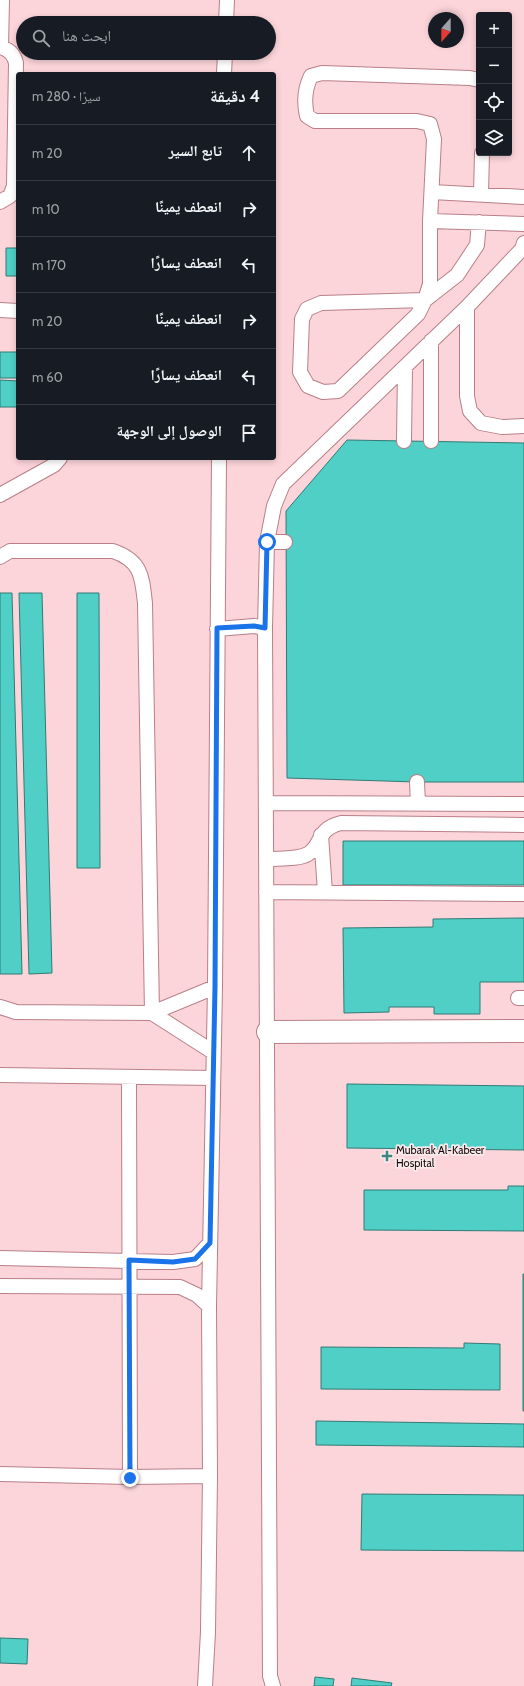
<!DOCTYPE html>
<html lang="ar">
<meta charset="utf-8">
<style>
body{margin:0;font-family:Cabin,"Noto Naskh Arabic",sans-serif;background:#20242c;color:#f1f3f6;direction:rtl}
.controls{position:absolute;right:12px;top:12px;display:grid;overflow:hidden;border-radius:4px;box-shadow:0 2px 6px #0003}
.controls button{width:36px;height:36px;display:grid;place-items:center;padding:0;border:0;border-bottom:1px solid #363941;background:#171b24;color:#f1f3f6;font:20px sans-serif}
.compass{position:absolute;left:428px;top:12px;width:36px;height:36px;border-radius:50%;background:#171b24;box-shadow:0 2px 6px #0003;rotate:201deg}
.stop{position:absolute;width:12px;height:12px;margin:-9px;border:3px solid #1a73e8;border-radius:50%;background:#fff}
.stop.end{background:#1a73e8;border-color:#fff;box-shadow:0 1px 4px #0008}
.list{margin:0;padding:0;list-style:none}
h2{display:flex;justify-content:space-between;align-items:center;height:52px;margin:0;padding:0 16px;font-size:17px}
h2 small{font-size:13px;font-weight:400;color:#9ea1a6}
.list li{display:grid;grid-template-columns:26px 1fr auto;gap:12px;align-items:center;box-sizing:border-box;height:56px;padding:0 16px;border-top:1px solid #363941}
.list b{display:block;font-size:15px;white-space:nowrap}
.list em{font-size:13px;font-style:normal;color:#9ea1a6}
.icon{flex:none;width:22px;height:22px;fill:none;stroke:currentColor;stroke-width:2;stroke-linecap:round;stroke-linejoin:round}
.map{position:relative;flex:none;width:524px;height:1686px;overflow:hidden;direction:ltr}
.search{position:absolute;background:#171b24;box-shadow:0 2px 6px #0003;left:16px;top:16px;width:260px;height:44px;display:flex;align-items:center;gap:10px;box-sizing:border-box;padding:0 14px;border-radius:22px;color:#9ea1a6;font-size:15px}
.panel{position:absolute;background:#171b24;box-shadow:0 2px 6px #0003;left:16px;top:72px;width:260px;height:388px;border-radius:4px;direction:rtl}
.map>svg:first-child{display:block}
</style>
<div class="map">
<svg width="524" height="1686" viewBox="0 0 524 1686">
<rect width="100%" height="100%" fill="#fcd5da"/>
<!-- building -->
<path fill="#50cfc6" stroke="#317a75" d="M 6,248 L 18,248 L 18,276 L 6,276 Z
M 0,352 L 18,352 L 18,378 L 0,378 Z
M 0,380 L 18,381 L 18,407 L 0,407 Z
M 347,440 L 524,443 L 524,782 L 417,782 L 287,778 L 286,511 Z
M 0,593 L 12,593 L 22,974 L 0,974 Z
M 19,593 L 42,593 L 52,973 L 29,974 Z
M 77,593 L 99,593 L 100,868 L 77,868 Z
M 343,841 L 524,841 L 524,885 L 343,885 Z
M 524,918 L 524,982 L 480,982 L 480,1014 L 434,1014 L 434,1007 L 389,1007 L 389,1012 L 344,1013 L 343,928 L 433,927 L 433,919 Z
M 347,1084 L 524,1086 L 524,1150 L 347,1148 Z
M 508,1186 L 524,1186 L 524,1231 L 364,1230 L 364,1190 L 508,1190 Z
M 523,1274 L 524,1274 L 524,1411 L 523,1411 Z
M 464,1343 L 500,1344 L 500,1390 L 321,1389 L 321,1347 L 464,1348 Z
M 316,1421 L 524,1424 L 524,1447 L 316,1445 Z
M 362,1494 L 524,1495 L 524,1551 L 361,1550 Z
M 0,1638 L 28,1639 L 27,1664 L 0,1663 Z
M 315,1677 L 334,1679 L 333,1686 L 314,1686 Z
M 352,1678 L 392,1683 L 391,1686 L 351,1686 Z"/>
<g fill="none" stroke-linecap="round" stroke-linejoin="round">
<!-- lane casing -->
<g stroke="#b97f88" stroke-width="16">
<path id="lane" d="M 226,23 L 227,0
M 0,47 C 9,49 14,54 16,63 L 14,186 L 10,196 L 0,202
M 1,47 L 2,0
M 224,74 L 225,53
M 479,80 L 470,78 L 322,73 L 311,76 C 305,88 304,103 307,116 L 315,121 L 417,121 L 430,124 L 434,139 L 430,221 L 430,284 L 425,300 L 418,314 L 338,391 L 323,392 L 308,386 L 300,372 L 302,319 L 307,309 L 321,303 L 425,300 L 457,275 L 477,245 L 479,222
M 432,192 L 524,197
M 481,194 L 482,153
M 430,221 L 524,224
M 467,307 L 467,396 L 470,411 L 481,423 L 502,427 L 524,426
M 0,310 L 18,311
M 431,341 L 431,441
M 404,441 L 405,367
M 0,495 L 54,465 L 60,458
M 267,542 L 285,542
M 0,557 L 10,551 L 113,551 C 142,561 142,577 145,603 L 152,1013
M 217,629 L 254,626 L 265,628
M 417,782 L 418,804
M 267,803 L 524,804
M 321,835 L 325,892
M 267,859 C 279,858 297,860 308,854 C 323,845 316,829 341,823 L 524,825
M 266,892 L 524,894
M 518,998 L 524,998
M 0,1007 L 16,1012 L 152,1013 L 215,987
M 152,1013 L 213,1052
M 0,1075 L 213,1078
M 129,1077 L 130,1477
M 0,1258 L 173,1262 L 195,1259 L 210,1243
M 0,1286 L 180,1287 L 197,1295 L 209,1306
M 0,1474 L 130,1477 L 210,1476
M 205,1686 L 208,1632 L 210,1476 L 209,1306 L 215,987 L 219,458
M 273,1686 L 270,1676 L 265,628 L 267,542 L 274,506 L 283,484 L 467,307 L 522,249 L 524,243"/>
</g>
<!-- street casing -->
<g stroke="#b97f88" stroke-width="24">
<path id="street" d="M 268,1032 L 524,1031"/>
</g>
<!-- lane -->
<use href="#lane" stroke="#fff" stroke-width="14"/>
<!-- street -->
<use href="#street" stroke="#fff" stroke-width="22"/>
</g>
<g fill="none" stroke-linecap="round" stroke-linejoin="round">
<!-- route -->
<path stroke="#1a73e8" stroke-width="5" d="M 130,1478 L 129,1260 L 173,1262 L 195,1259 L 210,1243 L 215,987 L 217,628 L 254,626 L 265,628 L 267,542"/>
</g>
<!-- markers -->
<path fill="#3f8680" stroke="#f7eaeb" stroke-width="1.5" d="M385 1150h4v4h4v4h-4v4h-4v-4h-4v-4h4z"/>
<g text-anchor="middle" stroke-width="3.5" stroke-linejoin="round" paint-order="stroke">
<!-- poi labels -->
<g font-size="11" fill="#1b070b" stroke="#f7eaeb" text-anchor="start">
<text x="396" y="1154">Mubarak Al-Kabeer<tspan x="396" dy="13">Hospital</tspan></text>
</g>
</g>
</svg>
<div class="controls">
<button>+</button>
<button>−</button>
<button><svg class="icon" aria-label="locate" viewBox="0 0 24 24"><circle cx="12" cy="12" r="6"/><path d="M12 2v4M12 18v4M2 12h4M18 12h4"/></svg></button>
<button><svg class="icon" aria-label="layers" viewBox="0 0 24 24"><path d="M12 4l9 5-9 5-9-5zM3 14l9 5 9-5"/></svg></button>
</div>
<svg class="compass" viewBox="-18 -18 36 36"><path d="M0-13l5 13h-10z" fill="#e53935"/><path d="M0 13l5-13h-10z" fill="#9ea1a6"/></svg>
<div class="stop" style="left:267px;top:542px"></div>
<div class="stop end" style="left:130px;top:1478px"></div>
<div class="search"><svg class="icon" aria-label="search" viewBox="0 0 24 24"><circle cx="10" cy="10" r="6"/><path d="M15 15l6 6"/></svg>ابحث هنا</div>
<section class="panel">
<h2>4 دقيقة<small>سيرًا · 280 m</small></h2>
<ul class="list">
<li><svg class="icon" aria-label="ahead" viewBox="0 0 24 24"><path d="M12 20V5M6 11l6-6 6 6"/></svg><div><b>تابع السير</b></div><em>20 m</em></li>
<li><svg class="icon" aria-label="right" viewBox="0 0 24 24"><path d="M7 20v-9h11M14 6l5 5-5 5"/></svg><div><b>انعطف يمينًا</b></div><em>10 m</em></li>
<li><svg class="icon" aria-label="left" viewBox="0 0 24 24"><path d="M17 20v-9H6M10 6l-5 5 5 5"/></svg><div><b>انعطف يسارًا</b></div><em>170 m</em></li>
<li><svg class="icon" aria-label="right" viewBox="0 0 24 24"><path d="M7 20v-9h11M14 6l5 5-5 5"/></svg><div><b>انعطف يمينًا</b></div><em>20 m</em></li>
<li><svg class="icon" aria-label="left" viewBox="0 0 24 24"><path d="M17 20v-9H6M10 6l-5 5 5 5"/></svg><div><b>انعطف يسارًا</b></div><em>60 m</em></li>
<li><svg class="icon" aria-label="arrive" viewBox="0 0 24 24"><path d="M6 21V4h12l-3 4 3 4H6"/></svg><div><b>الوصول إلى الوجهة</b></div></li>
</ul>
</section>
</div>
